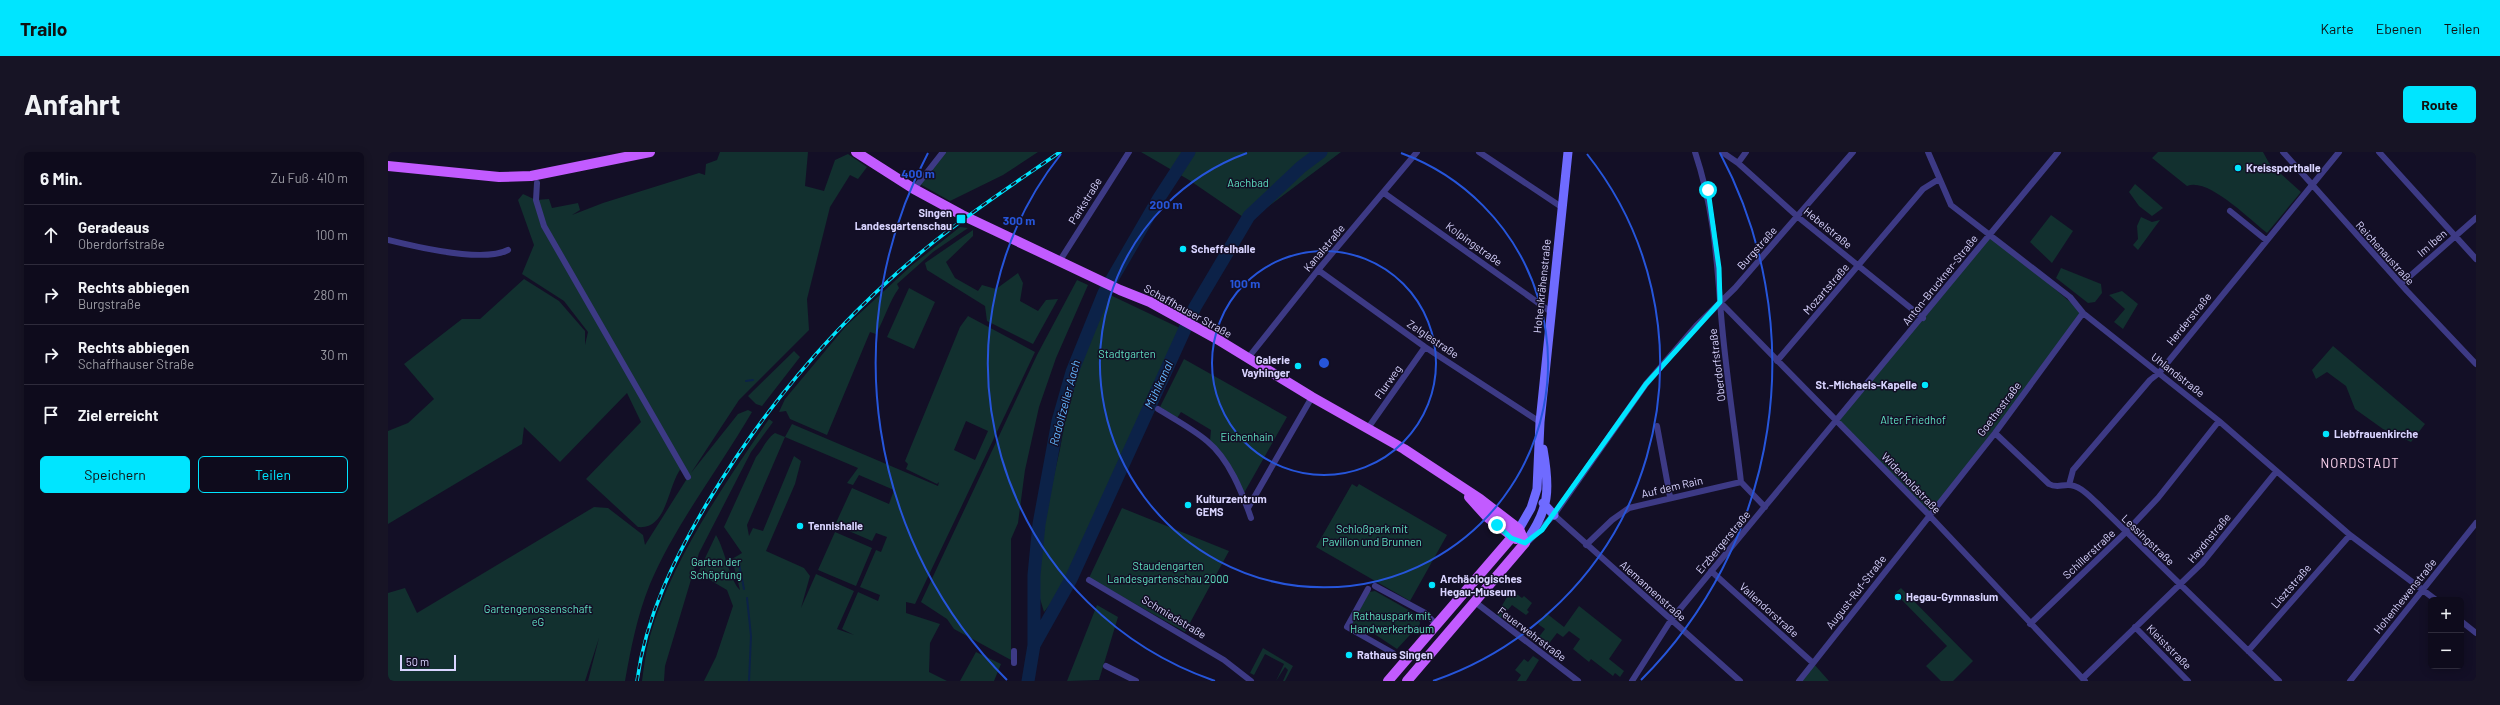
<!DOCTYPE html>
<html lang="de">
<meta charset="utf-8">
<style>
body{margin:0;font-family:Barlow,sans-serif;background:#171425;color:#f1f3f6}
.controls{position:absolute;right:12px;bottom:12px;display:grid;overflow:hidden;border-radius:6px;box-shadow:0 2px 10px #0003}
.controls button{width:36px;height:36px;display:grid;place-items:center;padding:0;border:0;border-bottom:1px solid #2e2b3b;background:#0e0b1c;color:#f1f3f6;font:20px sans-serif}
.scale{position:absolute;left:12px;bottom:10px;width:56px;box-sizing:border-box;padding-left:4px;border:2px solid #d9d4ff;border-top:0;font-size:11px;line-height:14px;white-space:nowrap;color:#d9d4ff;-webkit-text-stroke:3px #130f26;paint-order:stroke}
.stop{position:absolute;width:12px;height:12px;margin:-9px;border:3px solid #00e5ff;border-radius:50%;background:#fff}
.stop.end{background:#00e5ff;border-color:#fff;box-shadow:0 1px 4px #0008}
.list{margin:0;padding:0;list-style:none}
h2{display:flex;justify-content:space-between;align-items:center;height:52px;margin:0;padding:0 16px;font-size:17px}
h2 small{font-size:13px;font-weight:400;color:#9b9ba3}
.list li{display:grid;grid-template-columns:26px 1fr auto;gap:12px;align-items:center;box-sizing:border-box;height:60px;padding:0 16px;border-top:1px solid #2e2b3b}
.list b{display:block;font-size:15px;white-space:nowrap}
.list p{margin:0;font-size:13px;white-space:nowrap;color:#9b9ba3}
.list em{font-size:13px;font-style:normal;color:#9b9ba3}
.actions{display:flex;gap:8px;padding:12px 16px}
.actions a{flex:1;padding:9px 0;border:1px solid #00e5ff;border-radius:6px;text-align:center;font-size:14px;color:#00e5ff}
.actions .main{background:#00e5ff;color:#111}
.icon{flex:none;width:22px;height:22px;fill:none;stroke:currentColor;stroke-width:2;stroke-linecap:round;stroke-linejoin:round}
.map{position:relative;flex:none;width:2088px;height:529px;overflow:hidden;border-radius:6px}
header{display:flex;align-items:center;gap:24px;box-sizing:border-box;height:56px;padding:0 20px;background:#00e5ff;color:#111}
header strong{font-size:19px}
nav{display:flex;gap:22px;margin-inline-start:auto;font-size:14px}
.intro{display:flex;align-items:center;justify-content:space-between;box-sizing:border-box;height:96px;padding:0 24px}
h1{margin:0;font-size:28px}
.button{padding:10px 18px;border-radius:6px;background:#00e5ff;color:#111;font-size:14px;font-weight:700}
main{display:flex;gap:24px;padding:0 24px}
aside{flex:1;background:#0e0b1c;border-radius:6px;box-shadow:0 2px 10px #0003}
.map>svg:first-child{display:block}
</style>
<header>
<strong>Trailo</strong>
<nav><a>Karte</a><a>Ebenen</a><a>Teilen</a></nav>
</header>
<div class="intro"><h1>Anfahrt</h1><a class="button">Route</a></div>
<main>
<aside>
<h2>6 Min.<small>Zu Fuß · 410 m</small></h2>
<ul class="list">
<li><svg class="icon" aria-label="ahead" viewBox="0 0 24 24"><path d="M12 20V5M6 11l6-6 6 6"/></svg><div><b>Geradeaus</b><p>Oberdorfstraße</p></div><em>100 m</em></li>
<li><svg class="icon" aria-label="right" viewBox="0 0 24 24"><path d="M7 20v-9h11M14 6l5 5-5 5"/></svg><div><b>Rechts abbiegen</b><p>Burgstraße</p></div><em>280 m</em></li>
<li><svg class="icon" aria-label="right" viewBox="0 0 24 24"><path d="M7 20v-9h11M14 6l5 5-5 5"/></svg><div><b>Rechts abbiegen</b><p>Schaffhauser Straße</p></div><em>30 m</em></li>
<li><svg class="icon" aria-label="arrive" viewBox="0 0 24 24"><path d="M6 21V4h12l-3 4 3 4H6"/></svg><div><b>Ziel erreicht</b></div></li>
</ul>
<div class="actions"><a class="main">Speichern</a><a>Teilen</a></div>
</aside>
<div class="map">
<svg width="2088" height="529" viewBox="0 0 2088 529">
<rect width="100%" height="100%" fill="#130f26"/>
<!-- green -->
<path fill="#12302f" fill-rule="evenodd" d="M 332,0 L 420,0 L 417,34 L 436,39 L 447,8 L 460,2 L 479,15 L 470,27 L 462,23 L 442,55 L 419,147 L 421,178 L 351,248 L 303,321 L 350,262 L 360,258 L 364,260 C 331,317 288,371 262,432 C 249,464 243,496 237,529 L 200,529 L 211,486 L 197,529 L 0,529 L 0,441 L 17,436 L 29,461 L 206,355 L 220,356 L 255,383 L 257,393 L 300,325 L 294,315 C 279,333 280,378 250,375 L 198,327 L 253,270 L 239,241 L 172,310 L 136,275 L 134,292 L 0,372 L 0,279 L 20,271 L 46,247 L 16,212 L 74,167 L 92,167 L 136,127 L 171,149 L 197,179 L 197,193 L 200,180 L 176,149 L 134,122 L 146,93 L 130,48 L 135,42 L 148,48 L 161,47 L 164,56 L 190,51 L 192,58 L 184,63 L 215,51 L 311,21 L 317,23 L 318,12 L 329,8 Z
M 555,0 L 650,0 L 615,23 L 562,49 L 530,31 Z
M 753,0 L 953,0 L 861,69 L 801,28 Z
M 1770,0 L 1875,0 L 1881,11 L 1913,40 L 1879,81 C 1861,67 1820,25 1799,34 L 1764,6 Z
M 1747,32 L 1775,56 L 1764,64 L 1751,54 L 1741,40 Z
M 1663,63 L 1685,79 L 1664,111 L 1642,90 Z
M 1753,65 L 1764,70 L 1772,68 L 1750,98 L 1745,93 L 1750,87 L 1749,74 Z
M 572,75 L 580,76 L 545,100 L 509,132 L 511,136 C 501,150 497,166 488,182 L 482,180 L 439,283 L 402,267 L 398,259 L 391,260 L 397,247 L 458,174 L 523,114 Z
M 585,78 L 585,84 L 558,110 L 567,126 L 590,139 L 594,133 L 608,137 L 630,121 L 635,131 L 632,149 L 650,159 L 658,148 L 670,147 L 645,192 L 599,169 L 597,154 L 539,118 L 537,111 Z
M 1602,81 L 1695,161 L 1541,363 L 1449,269 Z
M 1673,116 L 1713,132 L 1714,141 L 1707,150 L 1700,151 L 1668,126 Z
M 689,128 L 700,133 L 668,206 L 651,255 L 637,318 L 630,371 L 623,387 L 623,508 L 566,477 L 559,467 L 533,450 L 649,203 Z
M 521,136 L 547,150 L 526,197 L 499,185 Z
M 1734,139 L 1750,152 L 1735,177 L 1726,170 L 1737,157 L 1721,143 Z
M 718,141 L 798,179 L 727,326 L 682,427 L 656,460 L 644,420 L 672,297 L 686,220 Z
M 580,164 L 647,200 L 527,452 L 518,450 L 518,461 L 552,472 L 542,491 L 541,520 L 559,529 L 316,529 L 328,505 L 345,454 L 339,438 L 310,421 L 328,383 C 337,398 342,429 352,438 L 344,407 L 354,401 L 336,375 L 368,305 C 375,297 378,287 387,281 L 397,285 L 404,272 L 550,334 L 551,330 L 549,332 L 518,317 L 520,312 L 517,309 L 572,175 ZM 578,269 L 600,279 L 587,308 L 566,298 ZM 397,285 L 470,316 L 459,331 L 465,333 L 471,323 L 506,338 L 501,352 L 464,336 L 447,373 L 484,389 L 488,381 L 499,385 L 493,400 L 488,398 L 472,435 L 492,443 L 490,449 L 470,440 L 454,477 L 466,483 L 449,477 L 466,439 L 428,422 L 413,456 L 422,424 L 416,416 L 378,399 L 407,332 L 413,309 L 406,304 L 375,379 L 365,376 L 361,384 L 359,373 Z
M 1945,194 L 2037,272 L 2023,290 L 1995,277 L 1967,257 L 1958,234 L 1939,220 L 1928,227 L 1924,218 Z
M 406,199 L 412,205 L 374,254 L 368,252 L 360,244 Z
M 796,207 L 899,265 L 856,341 L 822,289 L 823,278 L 793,260 L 789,266 L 772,255 Z
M 381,267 L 385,270 L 363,300 L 311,401 L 277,514 L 276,529 L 254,529 C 256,514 258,498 262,484 C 284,407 336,333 381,267 Z
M 964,332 L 969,335 L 971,332 L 1059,383 L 1022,449 L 928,395 Z
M 734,356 L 841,399 L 797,480 L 701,426 Z
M 447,380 L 484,396 L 468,434 L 430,418 Z
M 1513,436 L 1585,509 L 1565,529 L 1553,529 L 1538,514 L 1559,494 L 1507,441 Z
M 1123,438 L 1134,446 L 1136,444 L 1144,451 L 1139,458 L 1141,460 L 1138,463 L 1124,453 L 1112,467 L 1108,464 Z
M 987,439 L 1031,464 L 1032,472 L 1009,497 L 973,473 L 972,475 L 964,471 L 981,440 Z
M 709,453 L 730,465 L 711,528 L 679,529 Z
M 1191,454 L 1234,488 L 1221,507 L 1236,519 L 1232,525 L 1227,521 L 1225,524 L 1203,507 L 1201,510 L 1185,497 L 1192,487 L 1181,479 L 1175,485 L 1169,481 L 1159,494 L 1150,486 L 1157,477 L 1150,472 L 1158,461 L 1176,475 Z
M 875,496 L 905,514 L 897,529 L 895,529 L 900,518 L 897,515 L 888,529 L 896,512 L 877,502 L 866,523 L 862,521 Z
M 588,500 L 613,512 L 606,529 L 572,529 Z
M 1145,504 L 1151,508 L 1138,529 L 1129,529 L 1133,523 L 1127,518 L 1136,507 L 1140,510 Z
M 1425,511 L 1441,529 L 1411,529 Z"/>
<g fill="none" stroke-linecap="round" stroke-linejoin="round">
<!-- stream -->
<path stroke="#0c2248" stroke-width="2" d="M 358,229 L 365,228
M 351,412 L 356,437
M 359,446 L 363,484 L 361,529"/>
<!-- river -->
<path stroke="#0c2248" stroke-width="13" d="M 646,493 L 683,427 L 807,155 L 861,64 L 913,15 L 933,0
M 640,529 L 646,493 L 646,423 L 651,372 L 670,269 L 684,220 L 716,141 L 771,46 L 801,0"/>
<!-- minor -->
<path stroke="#3d3a85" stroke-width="6" d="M 1091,0 L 1175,56
M 1307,0 C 1324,51 1328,96 1332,149 C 1336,209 1346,270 1353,330
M 1334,0 L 1350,11 L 1410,65 L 1535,166
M 1540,0 L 1563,53 L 1682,145 L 1695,161 L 1831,269 L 1962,383 L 2048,448
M 1895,0 L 2019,139 L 2088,212
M 1991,0 L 2088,107
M 1350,11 L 1358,0
M 149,31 L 148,48 L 156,74 L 300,325
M 526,37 L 555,0
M 996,41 L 1163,160
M 1842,59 L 1878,88
M 0,88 C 28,95 95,111 120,98
M 671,110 L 741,0
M 930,118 L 1037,195 L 1152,270
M 2013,132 L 2088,66
M 1332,150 L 1541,363 L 1697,529
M 860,206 L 930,118 L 1029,0
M 1389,209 L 1535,37 L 1551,27
M 770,257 C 786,267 805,277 819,289 C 841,307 854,340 863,366
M 1269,274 L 1282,345
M 980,276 L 1037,195
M 1607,281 L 1661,332 C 1668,336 1673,333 1680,333 C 1692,333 1701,344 1709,351 L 1891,529
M 1681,333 L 1685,318 L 1762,228 L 1771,221 L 1951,0
M 860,356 L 924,245
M 1166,363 L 1352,529
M 1141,389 L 1166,363 L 1258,232 L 1308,174 L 1347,136 L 1465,0
M 1198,393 L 1224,368 L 1241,356 L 1353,330 L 1377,355
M 1323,419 L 1425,511
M 701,428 L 836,508 L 863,529
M 987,434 L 1037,461 L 1049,473
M 980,437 L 959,475 L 1005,501
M 1087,450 L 1190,529
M 2073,469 L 2088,481
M 1642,472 L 1737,381 L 1770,346 L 1831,269
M 1747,475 L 1800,529
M 1860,499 L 1962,383
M 626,511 L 626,499
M 718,514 L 748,529
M 1695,526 L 1814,411 L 1888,320
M 1244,529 L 1283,468 L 1670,0
M 1411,529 L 1607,281 L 1695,161
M 1962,529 L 2088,371"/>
<!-- secondary -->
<path stroke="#6f6bff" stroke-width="9" d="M 1155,351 L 1166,363
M 1131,377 L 1143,356 L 1149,337 L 1152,270 L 1180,0
M 1137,391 C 1162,357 1162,337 1155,297"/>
<!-- primary -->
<path stroke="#c25bff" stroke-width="10" d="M 468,0 L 526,37 L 574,63 L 732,138 L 762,150 L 829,187 L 924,245 L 1016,297 L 1092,347 L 1131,377 L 1137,391
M 0,14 L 111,25 L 143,24 L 262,0
M 1081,345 L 1099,365 L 1128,387
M 1000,529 L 1131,377
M 1019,529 L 1137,391"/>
<!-- rail casing -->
<g stroke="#00e5ff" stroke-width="3.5">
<path id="rail" d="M 249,529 C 258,463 287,405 321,348 C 380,250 457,161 547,89 C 587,57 630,29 672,0"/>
</g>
<!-- rail -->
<use href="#rail" stroke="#130f26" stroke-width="2" stroke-dasharray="6" stroke-linecap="butt"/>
</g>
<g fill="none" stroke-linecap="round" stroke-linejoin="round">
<!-- route -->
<path stroke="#00e5ff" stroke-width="5" d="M 1109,373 L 1123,386 L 1137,391 L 1154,378 L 1258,232 L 1332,150 L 1331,116 L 1320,38"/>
</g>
<!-- distance rings -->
<g fill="none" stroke="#2655da" stroke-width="2">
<circle cx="936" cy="211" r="112"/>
<path d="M1013 1A224 224 0 1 1 859 1"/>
<path d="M827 529A336 336 0 0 1 673 2M1199 2A336 336 0 0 1 1045 529"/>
<path d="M619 528A448 448 0 0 1 540 1M1332 1A448 448 0 0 1 1253 528"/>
</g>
<!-- markers -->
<g fill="#00e5ff" stroke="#130f26" stroke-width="1.5">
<circle cx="1850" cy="16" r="4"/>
<rect x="568" y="62" width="10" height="10" rx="2"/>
<circle cx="795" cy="97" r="4"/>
<circle cx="910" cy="214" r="4"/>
<circle cx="1537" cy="233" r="4"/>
<circle cx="1938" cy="282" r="4"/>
<circle cx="800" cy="353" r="4"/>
<circle cx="412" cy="374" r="4"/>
<circle cx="1044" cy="433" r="4"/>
<circle cx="1510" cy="445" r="4"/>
<circle cx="961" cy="503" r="4"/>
</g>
<g text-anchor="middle" stroke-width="3" stroke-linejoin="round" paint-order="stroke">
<!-- poi labels -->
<g font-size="11" font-weight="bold" fill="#d9d4ff" stroke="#130f26" text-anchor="start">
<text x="1858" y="20">Kreissporthalle</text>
<text x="564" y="65" text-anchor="end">Singen<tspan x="564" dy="13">Landesgartenschau</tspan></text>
<text x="803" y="101">Scheffelhalle</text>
<text x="902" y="212" text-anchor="end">Galerie<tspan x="902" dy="13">Vayhinger</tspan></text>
<text x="1529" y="237" text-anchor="end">St.-Michaels-Kapelle</text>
<text x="1946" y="286">Liebfrauenkirche</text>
<text x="808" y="351">Kulturzentrum<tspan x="808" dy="13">GEMS</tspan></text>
<text x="420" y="378">Tennishalle</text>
<text x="1052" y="431">Archäologisches<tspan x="1052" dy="13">Hegau-Museum</tspan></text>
<text x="1518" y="449">Hegau-Gymnasium</text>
<text x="969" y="507">Rathaus Singen</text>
</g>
<!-- park labels -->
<g font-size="11" fill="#5fe0c0" stroke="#130f26">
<text x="860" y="35">Aachbad</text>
<text x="739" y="206">Stadtgarten</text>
<text x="1525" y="272">Alter Friedhof</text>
<text x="859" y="289">Eichenhain</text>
<text x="984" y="381">Schloßpark mit<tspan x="984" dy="13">Pavillon und Brunnen</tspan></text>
<text x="328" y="414">Garten der<tspan x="328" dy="13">Schöpfung</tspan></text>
<text x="780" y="418">Staudengarten<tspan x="780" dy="13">Landesgartenschau 2000</tspan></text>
<text x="150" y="461">Gartengenossenschaft<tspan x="150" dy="13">eG</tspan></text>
<text x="1004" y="468">Rathauspark mit<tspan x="1004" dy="13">Handwerkerbaum</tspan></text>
</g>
<!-- street labels -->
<g font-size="11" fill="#d9d4ff" stroke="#130f26">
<text transform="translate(697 49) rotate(-58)" y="4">Parkstraße</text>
<text transform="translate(1440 76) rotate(39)" y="4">Hebelstraße</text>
<text transform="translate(2044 91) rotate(-41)" y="4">Im Iben</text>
<text transform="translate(1086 92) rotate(36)" y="4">Kolpingstraße</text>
<text transform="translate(936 96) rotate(-50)" y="4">Kanalstraße</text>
<text transform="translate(1369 96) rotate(-48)" y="4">Burgstraße</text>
<text transform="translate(1997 101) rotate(48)" y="4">Reichenaustraße</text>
<text transform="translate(1552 128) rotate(-51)" y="4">Anton-Bruckner-Straße</text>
<text transform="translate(1154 134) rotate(-84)" y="4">Hohenkrähenstraße</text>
<text transform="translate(1438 137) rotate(-49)" y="4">Mozartstraße</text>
<text transform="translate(800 159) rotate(29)" y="4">Schaffhauser Straße</text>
<text transform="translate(1801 167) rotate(-51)" y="4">Herderstraße</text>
<text transform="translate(1045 187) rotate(34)" y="4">Zelglestraße</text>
<text transform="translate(1329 213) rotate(-97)" y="4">Oberdorfstraße</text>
<text transform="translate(1790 223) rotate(38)" y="4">Uhlandstraße</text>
<text transform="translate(1000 230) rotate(-55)" y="4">Flurweg</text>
<text transform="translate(1611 257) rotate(-53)" y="4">Goethestraße</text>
<text transform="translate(1523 331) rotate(46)" y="4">Widerholdstraße</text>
<text transform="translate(1284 335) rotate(-13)" y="4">Auf dem Rain</text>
<text transform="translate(1821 386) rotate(-50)" y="4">Haydnstraße</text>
<text transform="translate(1760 388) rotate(44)" y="4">Lessingstraße</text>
<text transform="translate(1335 390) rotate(-50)" y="4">Erzbergerstraße</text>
<text transform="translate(1701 402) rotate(-43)" y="4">Schillerstraße</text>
<text transform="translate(1903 434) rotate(-49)" y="4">Lisztstraße</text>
<text transform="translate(1265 439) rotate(42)" y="4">Alemannenstraße</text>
<text transform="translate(1468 440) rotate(-52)" y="4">August-Ruf-Straße</text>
<text transform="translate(2017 444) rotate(-51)" y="4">Hohenhewenstraße</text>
<text transform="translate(1381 458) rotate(42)" y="4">Vallendorstraße</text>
<text transform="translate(786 465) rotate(31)" y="4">Schmiedstraße</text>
<text transform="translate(1144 482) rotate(37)" y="4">Feuerwehrstraße</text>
<text transform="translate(1781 495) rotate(45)" y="4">Kleiststraße</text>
</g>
<!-- water labels -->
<g font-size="12" font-style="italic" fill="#62b6ff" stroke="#130f26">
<text transform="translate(771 233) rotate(-65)" y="4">Mühlkanal</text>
<text transform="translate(677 251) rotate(-75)" y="4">Radolfzeller Aach</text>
</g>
<!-- quarter labels -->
<g font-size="13" letter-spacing="1" fill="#ffd6f0" stroke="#130f26">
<text x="1972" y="316">NORDSTADT</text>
</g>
</g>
<circle cx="936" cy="211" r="6" fill="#2655da" stroke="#130f26" stroke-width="2"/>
<g font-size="12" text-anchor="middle" font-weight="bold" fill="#2655da" stroke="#130f26" stroke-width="3" stroke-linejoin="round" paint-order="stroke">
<text x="530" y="26">400 m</text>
<text x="778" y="57">200 m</text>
<text x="631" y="73">300 m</text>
<text x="857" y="136">100 m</text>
</g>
</svg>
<div class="controls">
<button>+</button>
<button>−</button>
</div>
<div class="scale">50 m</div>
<div class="stop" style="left:1320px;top:38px"></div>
<div class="stop end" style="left:1109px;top:373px"></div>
</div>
</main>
